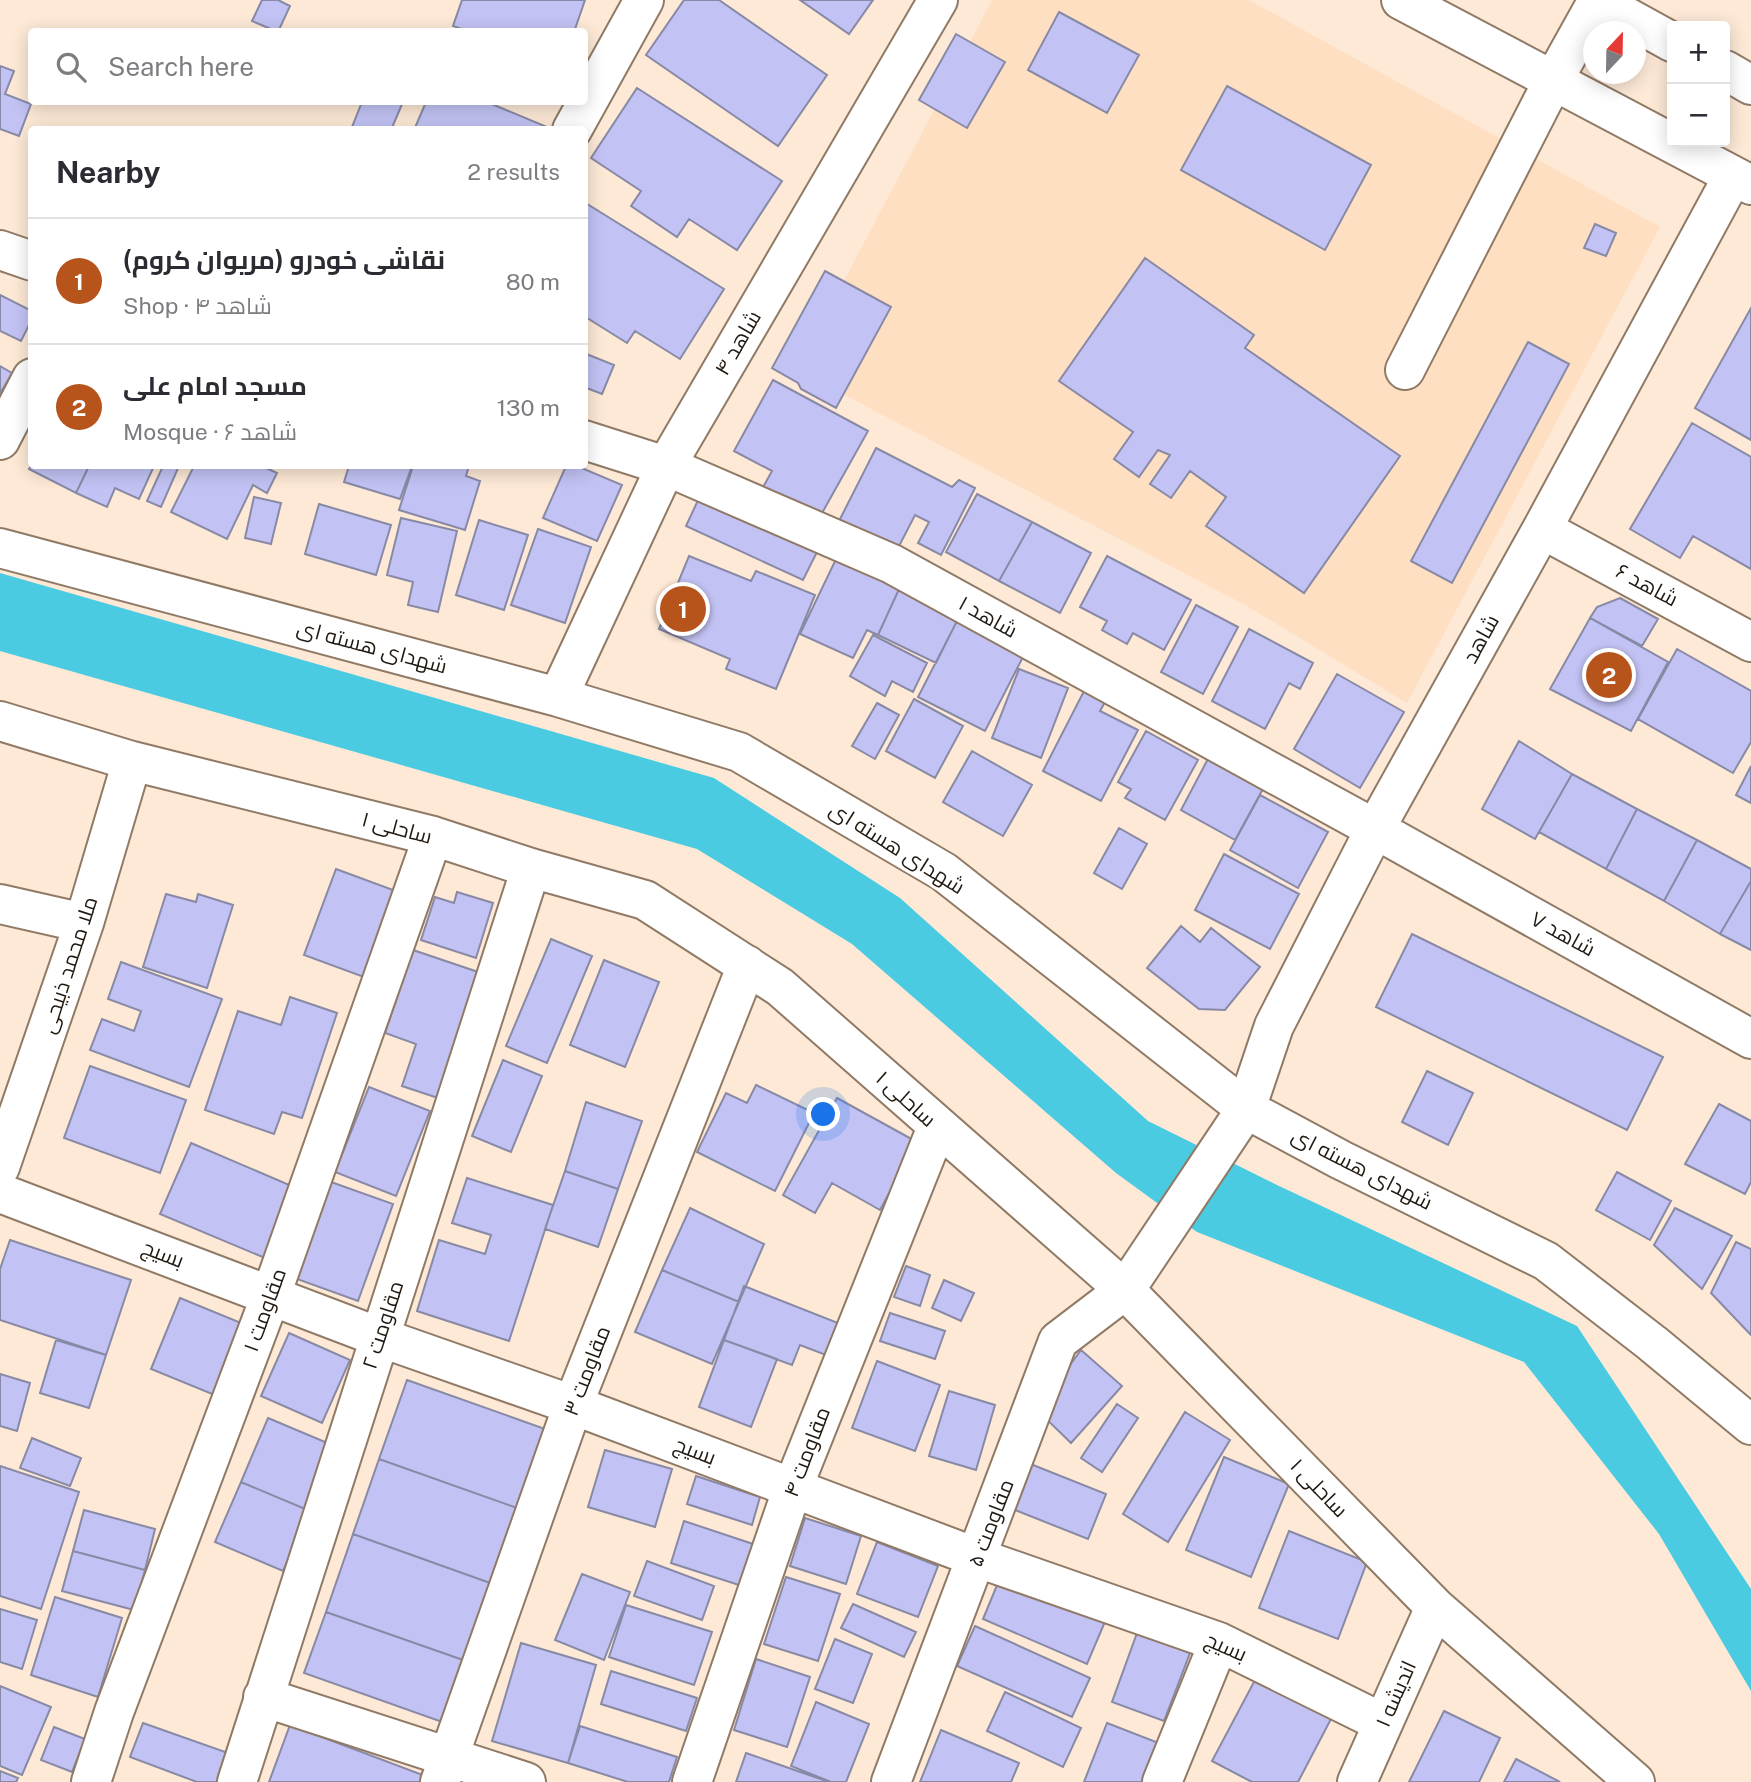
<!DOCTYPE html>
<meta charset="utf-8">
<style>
body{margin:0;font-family:"Public Sans",Cairo,sans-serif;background:#f2f2f3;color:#2b2b33}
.controls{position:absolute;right:21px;top:21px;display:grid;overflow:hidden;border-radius:7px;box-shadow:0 4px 18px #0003}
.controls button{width:63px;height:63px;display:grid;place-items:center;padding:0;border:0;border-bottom:2px solid #e1e1e2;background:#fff;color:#2b2b33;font:35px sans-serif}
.compass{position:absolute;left:1583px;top:21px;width:63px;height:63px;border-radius:50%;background:#fff;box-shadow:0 4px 18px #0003;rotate:22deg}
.you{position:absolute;left:824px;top:1115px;width:24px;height:24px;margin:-18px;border:5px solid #fff;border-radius:50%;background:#1a73e8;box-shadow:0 0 0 10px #1a73e833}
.badge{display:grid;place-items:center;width:46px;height:46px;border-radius:50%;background:#b6541b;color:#fff;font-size:23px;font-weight:700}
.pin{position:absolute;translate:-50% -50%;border:4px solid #fff;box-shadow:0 2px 7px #0006}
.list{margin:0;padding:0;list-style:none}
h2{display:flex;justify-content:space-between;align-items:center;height:91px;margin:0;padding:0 28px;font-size:30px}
h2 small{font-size:23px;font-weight:400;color:#7c7c81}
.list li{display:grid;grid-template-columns:46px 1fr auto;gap:21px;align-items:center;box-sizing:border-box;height:126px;padding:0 28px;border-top:2px solid #e1e1e2}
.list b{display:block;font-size:26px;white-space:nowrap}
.list p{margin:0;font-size:23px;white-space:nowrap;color:#7c7c81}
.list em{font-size:23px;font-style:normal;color:#7c7c81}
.icon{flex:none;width:38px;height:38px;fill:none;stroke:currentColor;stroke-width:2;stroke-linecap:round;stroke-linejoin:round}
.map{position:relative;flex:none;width:1751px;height:1782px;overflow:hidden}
.search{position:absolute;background:#fff;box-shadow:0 4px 18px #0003;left:28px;top:28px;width:560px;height:77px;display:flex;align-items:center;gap:18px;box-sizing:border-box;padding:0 24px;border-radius:7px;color:#7c7c81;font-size:26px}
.panel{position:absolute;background:#fff;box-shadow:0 4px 18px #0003;left:28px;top:126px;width:560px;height:343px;border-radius:7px}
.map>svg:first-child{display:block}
</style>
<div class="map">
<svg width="1751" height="1782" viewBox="0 0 1751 1782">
<rect width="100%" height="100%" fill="#fde9d6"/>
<!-- built -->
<path fill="#fedfc2" d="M 992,0 L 1249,0 L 1660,227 L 1407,703 L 1247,606 L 797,370 Z"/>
<!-- water -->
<path fill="#4acbe1" d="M 0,573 L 714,778 L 900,898 L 1148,1121 L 1277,1185 L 1577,1326 L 1751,1589 L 1751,1691 L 1659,1534 L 1524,1362 L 1197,1232 L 1116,1173 L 852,944 L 697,849 L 0,651 Z"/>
<!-- building -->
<path fill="#c2c3f4" stroke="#8889a5" stroke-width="2" d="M 262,0 L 278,0 L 290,6 L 278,32 L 252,21 Z
M 462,0 L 585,0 L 574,32 L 470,32 L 453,26 Z
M 684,0 L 719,0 L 827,75 L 778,146 L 646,55 Z
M 800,0 L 873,0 L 849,34 Z
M 1059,12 L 1139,55 L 1107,113 L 1028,70 Z
M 956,34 L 1005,62 L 967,128 L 919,100 Z
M 0,66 L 14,71 L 5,94 L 31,104 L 19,136 L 0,129 Z
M 1227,86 L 1371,165 L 1325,250 L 1181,170 Z
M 637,88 L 782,181 L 737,250 L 689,219 L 677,237 L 631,206 L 641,191 L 591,158 Z
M 362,102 L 403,102 L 391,130 L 357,130 L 352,127 Z
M 426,102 L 487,102 L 554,130 L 414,130 Z
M 584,202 L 724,289 L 680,359 L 635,331 L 627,343 L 584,316 Z
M 1595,224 L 1616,233 L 1606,256 L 1584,248 Z
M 1145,258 L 1254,335 L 1245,348 L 1400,456 L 1304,593 L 1206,526 L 1226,497 L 1190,471 L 1171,498 L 1150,484 L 1170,455 L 1158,450 L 1139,477 L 1114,459 L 1133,432 L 1059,381 Z
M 825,271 L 891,307 L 836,408 L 801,389 L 798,383 L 772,368 Z
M 0,295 L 32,311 L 32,319 L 21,341 L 0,331 Z
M 1751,308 L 1751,440 L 1695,408 Z
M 1528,342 L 1569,364 L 1452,583 L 1411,561 Z
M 584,353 L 614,365 L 602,394 L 584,387 Z
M 0,366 L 12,373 L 0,394 Z
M 773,380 L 868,431 L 817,522 L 761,491 L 772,471 L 734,451 Z
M 1692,423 L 1751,457 L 1751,569 L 1693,536 L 1680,558 L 1630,529 Z
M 876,448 L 952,487 L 959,480 L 975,488 L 941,555 L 918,543 L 929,522 L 915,515 L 895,554 L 837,525 Z
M 32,464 L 32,466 L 89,466 L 76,493 L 29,469 Z
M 89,466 L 154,466 L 139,499 L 115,488 L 107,507 L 76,493 Z
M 163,466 L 179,466 L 161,507 L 147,501 Z
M 194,466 L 262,466 L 277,473 L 267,493 L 253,485 L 227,539 L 171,512 Z
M 349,466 L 412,466 L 400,499 L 344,482 Z
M 413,466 L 469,466 L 466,476 L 480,481 L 465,530 L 399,510 Z
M 566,466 L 577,466 L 622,485 L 597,541 L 543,518 Z
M 977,494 L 1032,522 L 999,581 L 946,552 Z
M 700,496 L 818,550 L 803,580 L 686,526 Z
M 254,497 L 281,503 L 271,544 L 245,538 Z
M 319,504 L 391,525 L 376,575 L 305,554 Z
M 401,518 L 457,531 L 438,612 L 408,605 L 413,582 L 387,575 Z
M 479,520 L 528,535 L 504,610 L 456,595 Z
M 1032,522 L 1091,553 L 1060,613 L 999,581 Z
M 538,529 L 591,547 L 565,623 L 511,605 Z
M 689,556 L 751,581 L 756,571 L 815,595 L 776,689 L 726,669 L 730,659 L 659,629 Z
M 1107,556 L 1191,600 L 1164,650 L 1133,633 L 1127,644 L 1102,630 L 1107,621 L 1080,607 Z
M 837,557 L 900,587 L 878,635 L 867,630 L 853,658 L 800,634 Z
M 900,587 L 959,617 L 936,663 L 878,635 Z
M 1620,598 L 1658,619 L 1642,646 L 1590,618 L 1597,607 Z
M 1196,605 L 1238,627 L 1203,694 L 1161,672 Z
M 1590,618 L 1668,662 L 1631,731 L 1550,689 Z
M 957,621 L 1024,655 L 985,731 L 918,697 Z
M 1249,629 L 1313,663 L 1300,689 L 1289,683 L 1265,729 L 1212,701 Z
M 873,635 L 927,663 L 913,692 L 892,681 L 885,696 L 850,676 Z
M 1677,649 L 1751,691 L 1751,742 L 1733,773 L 1638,719 Z
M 1019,669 L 1068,688 L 1041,758 L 992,738 Z
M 1337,674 L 1404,712 L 1360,788 L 1294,749 Z
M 1084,691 L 1105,702 L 1100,711 L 1138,730 L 1101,801 L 1043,771 Z
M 914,699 L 963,726 L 935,778 L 886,751 Z
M 877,703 L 899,715 L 875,759 L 852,746 Z
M 1146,731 L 1198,760 L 1165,820 L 1125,798 L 1131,789 L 1118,782 Z
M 1519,741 L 1572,774 L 1535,839 L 1482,809 Z
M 972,751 L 1032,785 L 1003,836 L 943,802 Z
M 1209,757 L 1264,787 L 1235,840 L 1181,810 Z
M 1751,766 L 1751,803 L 1736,795 Z
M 1572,774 L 1637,809 L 1606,869 L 1539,832 Z
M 1260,795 L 1328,832 L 1298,888 L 1230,850 Z
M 1637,809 L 1697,840 L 1664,901 L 1606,869 Z
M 1119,828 L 1147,844 L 1122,889 L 1094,873 Z
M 1697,840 L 1751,869 L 1751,881 L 1720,934 L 1664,901 Z
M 1224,854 L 1299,894 L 1270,949 L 1195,910 Z
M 336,869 L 404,894 L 372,980 L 304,955 Z
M 1751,881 L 1751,950 L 1720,934 Z
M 457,892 L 493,903 L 476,958 L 421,940 L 435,897 L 454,903 Z
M 166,894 L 196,902 L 198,894 L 233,905 L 207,988 L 143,967 Z
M 1181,926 L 1200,942 L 1211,928 L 1260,967 L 1225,1010 L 1199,1009 L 1147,968 Z
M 1412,934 L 1663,1057 L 1627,1130 L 1376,1007 Z
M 551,939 L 592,956 L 547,1063 L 506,1046 Z
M 413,950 L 481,973 L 438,1098 L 402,1086 L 416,1044 L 385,1033 Z
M 604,960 L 659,982 L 625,1067 L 570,1045 Z
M 121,962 L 222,999 L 189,1087 L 90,1050 L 102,1019 L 134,1031 L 141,1011 L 108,999 Z
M 290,997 L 337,1013 L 302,1118 L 282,1112 L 274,1134 L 205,1110 L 238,1011 L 281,1025 Z
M 503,1060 L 542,1076 L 511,1152 L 472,1136 Z
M 90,1066 L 186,1100 L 160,1173 L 64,1138 Z
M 1427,1071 L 1473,1093 L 1448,1145 L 1402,1122 Z
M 756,1085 L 814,1113 L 775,1191 L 697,1152 L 726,1093 L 747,1103 Z
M 369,1087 L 430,1111 L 396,1196 L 335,1172 Z
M 837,1098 L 917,1142 L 880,1210 L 832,1183 L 815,1213 L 783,1195 Z
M 586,1102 L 642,1121 L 618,1189 L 565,1171 Z
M 1719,1104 L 1751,1121 L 1751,1182 L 1745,1194 L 1685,1164 Z
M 191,1143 L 294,1187 L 265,1258 L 160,1214 Z
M 565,1171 L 618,1189 L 598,1247 L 545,1229 Z
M 1617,1172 L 1671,1201 L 1650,1240 L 1596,1210 Z
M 467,1178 L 553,1205 L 509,1341 L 417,1311 L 439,1240 L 485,1254 L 491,1235 L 452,1223 Z
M 331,1182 L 393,1204 L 358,1301 L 297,1279 Z
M 690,1208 L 764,1244 L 739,1302 L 662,1270 Z
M 1675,1208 L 1732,1236 L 1702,1289 L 1654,1245 Z
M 10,1240 L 131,1280 L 106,1355 L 0,1320 L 0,1269 Z
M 1736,1242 L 1751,1249 L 1751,1335 L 1711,1293 Z
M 906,1266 L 930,1275 L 920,1306 L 894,1297 Z
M 662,1270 L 739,1302 L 712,1364 L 635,1332 Z
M 944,1280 L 974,1293 L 961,1321 L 932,1308 Z
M 744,1286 L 838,1323 L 826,1355 L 800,1345 L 792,1365 L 724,1340 Z
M 180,1298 L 246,1325 L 217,1396 L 151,1369 Z
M 890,1313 L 945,1331 L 935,1359 L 880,1341 Z
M 289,1333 L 350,1360 L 322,1423 L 261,1396 Z
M 56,1340 L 106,1355 L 89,1408 L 40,1393 Z
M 724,1340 L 777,1359 L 751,1427 L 699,1407 Z
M 1081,1350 L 1122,1386 L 1071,1443 L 1037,1410 Z
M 877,1361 L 940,1385 L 915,1451 L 852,1428 Z
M 0,1374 L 30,1383 L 17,1431 L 0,1426 Z
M 407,1380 L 548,1430 L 520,1509 L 379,1459 Z
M 949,1391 L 995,1405 L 976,1470 L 929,1456 Z
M 1117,1404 L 1138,1418 L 1102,1472 L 1081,1458 Z
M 1185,1412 L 1230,1440 L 1168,1542 L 1123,1514 Z
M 268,1418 L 337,1447 L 310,1511 L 241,1482 Z
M 32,1438 L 81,1458 L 70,1486 L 20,1468 Z
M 605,1450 L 672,1469 L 655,1527 L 588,1507 Z
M 1224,1457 L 1289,1484 L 1251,1577 L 1186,1550 Z
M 379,1459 L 520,1509 L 493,1584 L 353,1534 Z
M 1028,1463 L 1106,1494 L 1088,1539 L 1010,1508 Z
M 0,1466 L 79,1492 L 41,1609 L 0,1596 Z
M 696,1476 L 760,1497 L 752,1525 L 687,1504 Z
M 241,1482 L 310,1511 L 283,1571 L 215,1542 Z
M 84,1510 L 155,1529 L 145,1570 L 73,1551 Z
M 805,1518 L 861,1536 L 846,1584 L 790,1566 Z
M 684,1521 L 756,1545 L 742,1586 L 671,1563 Z
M 1289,1531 L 1367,1562 L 1338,1639 L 1259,1608 Z
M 353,1534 L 493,1584 L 466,1661 L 326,1612 Z
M 877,1542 L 938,1566 L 918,1617 L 857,1594 Z
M 73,1551 L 145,1570 L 134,1610 L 62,1591 Z
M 647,1561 L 714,1586 L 702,1620 L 634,1596 Z
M 1002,1573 L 1107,1617 L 1087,1664 L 983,1619 Z
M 582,1574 L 630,1592 L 604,1660 L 555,1640 Z
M 786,1577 L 840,1594 L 818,1661 L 764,1644 Z
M 55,1597 L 122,1618 L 98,1697 L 31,1675 Z
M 853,1604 L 916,1632 L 904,1657 L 841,1628 Z
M 626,1605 L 712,1632 L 694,1685 L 609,1657 Z
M 0,1609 L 37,1620 L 22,1669 L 0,1662 Z
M 326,1612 L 466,1661 L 445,1723 L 304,1673 Z
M 975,1626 L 1090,1678 L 1072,1717 L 957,1666 Z
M 1137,1633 L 1190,1653 L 1164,1721 L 1112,1702 Z
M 835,1639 L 872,1654 L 853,1703 L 815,1689 Z
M 521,1643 L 596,1665 L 568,1763 L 492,1741 Z
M 756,1659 L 810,1677 L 787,1747 L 734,1730 Z
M 611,1671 L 697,1698 L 686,1731 L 601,1704 Z
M 1255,1680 L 1331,1719 L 1298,1782 L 1252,1782 L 1212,1761 Z
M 0,1686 L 51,1707 L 22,1775 L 0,1766 Z
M 1005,1692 L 1081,1728 L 1063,1767 L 987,1731 Z
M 816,1702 L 869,1724 L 846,1782 L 831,1782 L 791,1766 Z
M 1444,1711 L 1500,1738 L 1479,1782 L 1409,1782 Z
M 143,1723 L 231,1754 L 221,1782 L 197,1782 L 130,1757 Z
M 1107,1723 L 1169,1747 L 1155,1782 L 1084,1782 Z
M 290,1725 L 428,1777 L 426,1782 L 269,1782 Z
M 580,1726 L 677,1757 L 669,1782 L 628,1782 L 568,1763 Z
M 54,1727 L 85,1739 L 72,1772 L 41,1760 Z
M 941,1730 L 1019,1763 L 1011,1782 L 920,1782 Z
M 746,1753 L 829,1782 L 736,1782 Z
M 1516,1759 L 1560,1782 L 1504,1782 Z
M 0,1771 L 18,1778 L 16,1782 L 0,1782 Z"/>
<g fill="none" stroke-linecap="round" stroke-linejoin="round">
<!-- minor casing -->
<g stroke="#907a65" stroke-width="42">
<path id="minor" d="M 1401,0 L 1751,185
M 1596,0 L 1672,42
M 1725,70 L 1751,85
M 572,130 L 644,0
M 0,250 L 32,261
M 1405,370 L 1554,79 L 1598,0
M 0,440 L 32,378
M 584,440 L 666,466 L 892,564 L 1375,829 L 1751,1039
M 1542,529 L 1751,642
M 0,548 L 558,697 L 739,752 L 944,872 L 1246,1109 L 1341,1160 L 1546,1261 L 1652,1343 L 1751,1425
M 558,697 L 666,466 L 938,0
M 0,721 L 132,761 L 433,836 L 531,868 L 645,900 L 780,987 L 1125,1290 L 1435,1607 L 1635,1782
M 0,904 L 84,923
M 0,1167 L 84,923 L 132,761
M 0,1193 L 379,1337 L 573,1405 L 978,1558 L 1219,1642 L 1383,1723
M 263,1697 L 526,1782
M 91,1782 L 114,1712 L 271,1295 L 433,836
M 237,1782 L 531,868
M 440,1782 L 573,1405 L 747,965
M 692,1782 L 793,1487 L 937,1127
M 891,1782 L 1058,1341 L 1125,1290 L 1246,1109 L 1274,1026 L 1375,829 L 1542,529 L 1733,176
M 1162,1782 L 1219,1642
M 1357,1782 L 1435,1607"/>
</g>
<!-- minor -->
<use href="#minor" stroke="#fff" stroke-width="38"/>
</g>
<g text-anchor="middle" stroke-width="6" stroke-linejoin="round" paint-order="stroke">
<!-- street labels -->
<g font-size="21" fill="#211910" stroke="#fff">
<text transform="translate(738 343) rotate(-60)" y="7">شاهد ۴</text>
<text transform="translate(1647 585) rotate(28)" y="7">شاهد ۶</text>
<text transform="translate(988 617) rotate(29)" y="7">شاهد ۱</text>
<text transform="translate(1481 639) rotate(-61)" y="7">شاهد</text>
<text transform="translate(372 647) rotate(15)" y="7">شهدای هسته ای</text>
<text transform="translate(397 828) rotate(15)" y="7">ساحلی ۱</text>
<text transform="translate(897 848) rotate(32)" y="7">شهدای هسته ای</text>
<text transform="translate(1563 934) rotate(29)" y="7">شاهد ۷</text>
<text transform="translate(69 965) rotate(-72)" y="7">ملا محمد ذبیحی</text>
<text transform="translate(906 1099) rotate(42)" y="7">ساحلی ۱</text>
<text transform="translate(1362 1169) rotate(27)" y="7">شهدای هسته ای</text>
<text transform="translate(163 1254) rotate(21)" y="7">بسیج</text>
<text transform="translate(265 1310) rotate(-70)" y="7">مقاومت ۱</text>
<text transform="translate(383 1325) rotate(-72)" y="7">مقاومت ۲</text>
<text transform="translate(587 1371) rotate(-69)" y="7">مقاومت ۳</text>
<text transform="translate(695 1451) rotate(21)" y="7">بسیج</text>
<text transform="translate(807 1452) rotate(-69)" y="7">مقاومت ۴</text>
<text transform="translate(1319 1488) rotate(46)" y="7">ساحلی ۱</text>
<text transform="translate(991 1523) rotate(-69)" y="7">مقاومت ۵</text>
<text transform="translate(1226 1647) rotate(24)" y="7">بسیج</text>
<text transform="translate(1396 1694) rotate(-66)" y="7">اندیشه ۱</text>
</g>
</g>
</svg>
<div class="controls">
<button>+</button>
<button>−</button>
</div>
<svg class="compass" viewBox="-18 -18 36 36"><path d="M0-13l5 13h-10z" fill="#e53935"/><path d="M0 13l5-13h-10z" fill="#7c7c81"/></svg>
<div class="you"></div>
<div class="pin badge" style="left:683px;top:609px">1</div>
<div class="pin badge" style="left:1609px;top:675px">2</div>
<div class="search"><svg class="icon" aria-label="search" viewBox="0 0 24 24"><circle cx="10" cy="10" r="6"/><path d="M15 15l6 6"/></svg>Search here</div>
<section class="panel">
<h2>Nearby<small>2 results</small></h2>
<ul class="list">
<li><span class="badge">1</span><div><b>نقاشی خودرو (مریوان کروم)</b><p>Shop · شاهد ۴</p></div><em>80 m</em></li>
<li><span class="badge">2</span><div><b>مسجد امام علی</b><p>Mosque · شاهد ۶</p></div><em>130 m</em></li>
</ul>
</section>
</div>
